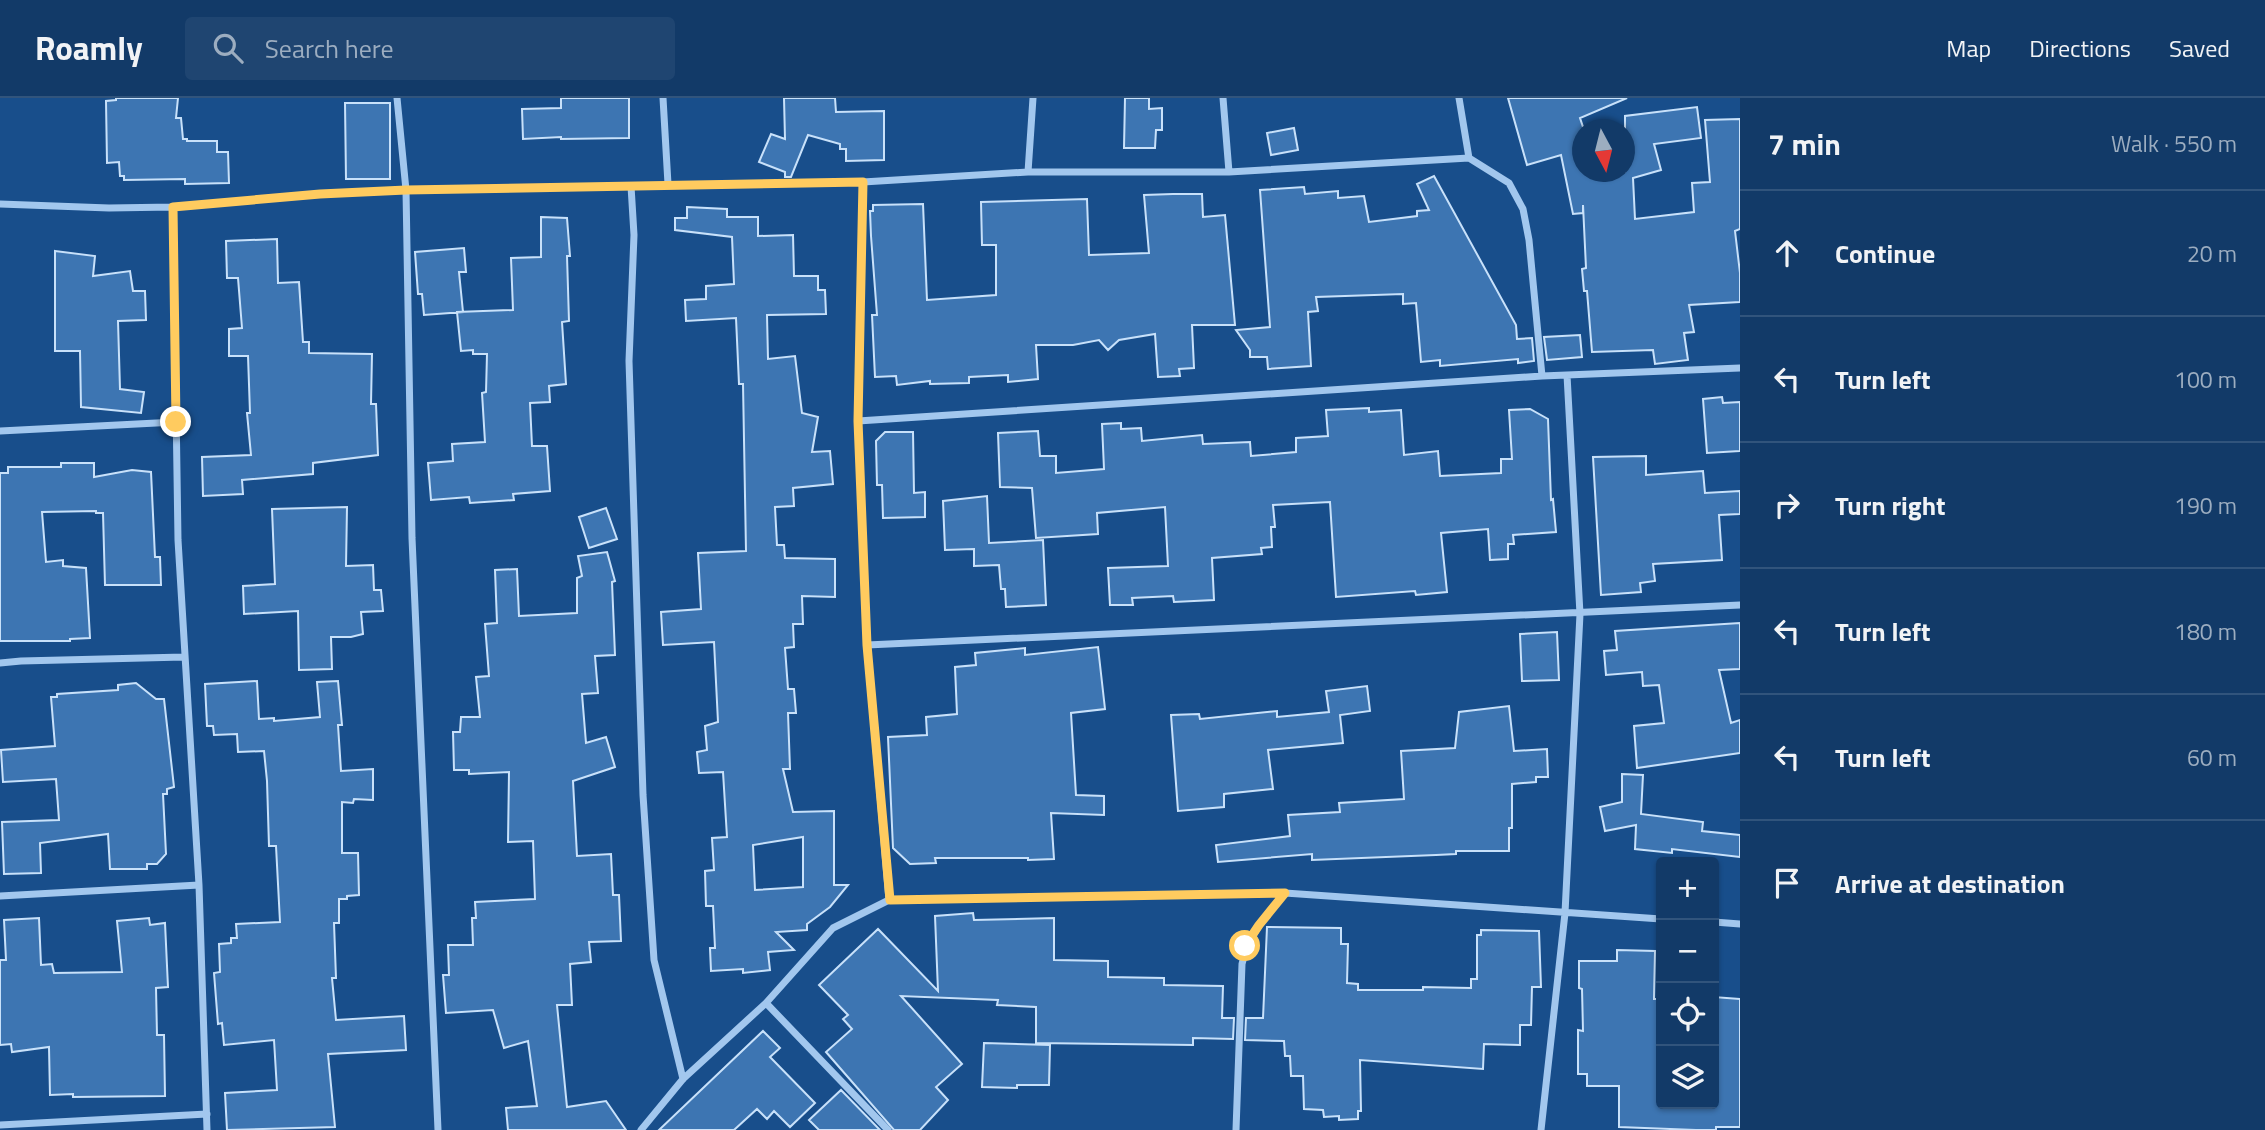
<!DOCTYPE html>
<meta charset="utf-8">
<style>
body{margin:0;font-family:"Titillium Web",sans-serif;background:#1f4571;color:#f1f3f6}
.controls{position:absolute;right:21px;bottom:21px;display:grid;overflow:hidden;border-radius:7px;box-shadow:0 2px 5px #0004}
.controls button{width:63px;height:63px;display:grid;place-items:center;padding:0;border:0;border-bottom:2px solid #31547c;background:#123a68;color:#f1f3f6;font:35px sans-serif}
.compass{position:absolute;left:1572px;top:21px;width:63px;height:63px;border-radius:50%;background:#123a68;box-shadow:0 2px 5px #0004;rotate:173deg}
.stop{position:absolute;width:21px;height:21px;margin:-16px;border:5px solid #ffcb5f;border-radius:50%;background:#fff}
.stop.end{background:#ffcb5f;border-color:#fff;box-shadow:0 2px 7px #0008}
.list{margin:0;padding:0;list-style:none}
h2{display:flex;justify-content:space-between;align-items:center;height:91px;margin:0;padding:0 28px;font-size:30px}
h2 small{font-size:23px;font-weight:400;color:#9cadc0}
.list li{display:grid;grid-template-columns:46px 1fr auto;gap:21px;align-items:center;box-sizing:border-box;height:126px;padding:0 28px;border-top:2px solid #31547c}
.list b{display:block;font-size:26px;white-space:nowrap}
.list em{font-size:23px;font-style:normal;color:#9cadc0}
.icon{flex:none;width:38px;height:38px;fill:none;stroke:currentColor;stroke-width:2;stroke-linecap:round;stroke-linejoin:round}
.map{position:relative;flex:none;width:1740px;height:1032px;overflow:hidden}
header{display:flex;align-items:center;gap:42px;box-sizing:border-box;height:98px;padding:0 35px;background:#123a68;border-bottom:2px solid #31547c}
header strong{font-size:33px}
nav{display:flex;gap:38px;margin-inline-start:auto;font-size:24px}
.search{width:490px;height:63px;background:#1f4571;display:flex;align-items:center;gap:18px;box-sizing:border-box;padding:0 24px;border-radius:7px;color:#9cadc0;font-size:26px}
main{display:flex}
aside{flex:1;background:#123a68}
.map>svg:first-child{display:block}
</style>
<header>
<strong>Roamly</strong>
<div class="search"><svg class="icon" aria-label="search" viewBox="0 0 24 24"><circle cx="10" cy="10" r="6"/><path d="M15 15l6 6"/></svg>Search here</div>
<nav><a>Map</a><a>Directions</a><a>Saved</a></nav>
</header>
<main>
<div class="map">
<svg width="1740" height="1032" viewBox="0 0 1740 1032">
<rect width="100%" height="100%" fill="#184e8b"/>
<!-- building -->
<path fill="#3d75b2" stroke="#c8e1fa" stroke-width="2" fill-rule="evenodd" d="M 116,0 L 178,0 L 176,20 L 181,20 L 183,41 L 187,41 L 187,43 L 217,43 L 217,54 L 228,54 L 229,85 L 185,86 L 185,81 L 124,82 L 124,78 L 120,78 L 119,64 L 107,65 L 106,3 L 116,2 Z
M 561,0 L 629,0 L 629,40 L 561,41 L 561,39 L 523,41 L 522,11 L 561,10 Z
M 784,0 L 835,0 L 836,14 L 884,13 L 884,62 L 846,63 L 846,51 L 840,51 L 840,46 L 808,37 L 791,79 L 785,79 L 785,74 L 759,64 L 771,36 L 785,41 Z
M 1125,0 L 1149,0 L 1149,11 L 1162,10 L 1162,32 L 1156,32 L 1155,50 L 1124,50 Z
M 1508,0 L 1627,0 L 1580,20 L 1583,29 L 1583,74 L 1625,74 L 1625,18 L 1697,9 L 1701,40 L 1654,46 L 1661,72 L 1633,80 L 1635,121 L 1694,114 L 1692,85 L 1710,84 L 1705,22 L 1740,21 L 1740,131 L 1735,133 L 1740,175 L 1740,204 L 1689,207 L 1694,234 L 1684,235 L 1688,262 L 1655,266 L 1653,252 L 1592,254 L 1587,193 L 1584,193 L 1582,171 L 1586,170 L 1583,107 L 1583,115 L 1573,116 L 1561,57 L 1527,67 Z
M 345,5 L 390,5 L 390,81 L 346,81 Z
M 1294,30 L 1298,52 L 1271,57 L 1267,35 Z
M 1434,78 L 1516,227 L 1517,241 L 1532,240 L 1534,263 L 1518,265 L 1518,261 L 1440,268 L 1440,262 L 1421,264 L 1416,205 L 1403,206 L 1403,196 L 1316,199 L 1318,213 L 1308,214 L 1311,268 L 1268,271 L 1267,259 L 1250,259 L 1250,252 L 1236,232 L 1270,229 L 1260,92 L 1304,89 L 1305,96 L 1338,93 L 1338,100 L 1364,98 L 1369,124 L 1417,118 L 1417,113 L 1429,112 L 1417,86 Z
M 1173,96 L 1202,96 L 1203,119 L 1225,117 L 1235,227 L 1192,227 L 1194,270 L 1179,271 L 1180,278 L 1158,279 L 1155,236 L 1119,242 L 1108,252 L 1099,242 L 1073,247 L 1036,247 L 1038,281 L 1008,284 L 1008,277 L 969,279 L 969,285 L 930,286 L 930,283 L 897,287 L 896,278 L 875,279 L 872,217 L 877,217 L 871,138 L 870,113 L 873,113 L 873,107 L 923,106 L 927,202 L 996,197 L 996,147 L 982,147 L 981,104 L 1087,101 L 1089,157 L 1149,155 L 1144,97 Z
M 687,109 L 727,111 L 727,119 L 758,119 L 758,138 L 793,137 L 794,178 L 818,178 L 818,192 L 825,192 L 826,216 L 767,217 L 768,261 L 795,258 L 802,315 L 818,319 L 812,354 L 830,353 L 833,386 L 793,390 L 794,408 L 775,409 L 777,447 L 784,447 L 785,460 L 835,461 L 835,499 L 802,498 L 803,526 L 793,526 L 794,549 L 785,550 L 788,591 L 794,591 L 796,615 L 788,615 L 790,671 L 783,671 L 793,714 L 834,713 L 834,787 L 848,787 L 830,809 L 807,826 L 807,832 L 776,834 L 794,852 L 768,854 L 770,872 L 743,875 L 743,871 L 711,873 L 710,850 L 715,850 L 713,808 L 706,808 L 705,773 L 714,772 L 712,740 L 727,739 L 723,674 L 699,675 L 697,654 L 707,652 L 705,628 L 718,624 L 714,544 L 663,547 L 661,514 L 701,511 L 698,455 L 746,453 L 743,286 L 739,286 L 736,220 L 686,223 L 685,202 L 706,201 L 706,188 L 734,186 L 732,139 L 675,132 L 675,120 L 687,120 ZM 803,739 L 803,789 L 755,792 L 753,747 Z
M 541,119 L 567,120 L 570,158 L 567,158 L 569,223 L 562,224 L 566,286 L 549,288 L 550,304 L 530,305 L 532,348 L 547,348 L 550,393 L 513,396 L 514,402 L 470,405 L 469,399 L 431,402 L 428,365 L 453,363 L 452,346 L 485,344 L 482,295 L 486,294 L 487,256 L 473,256 L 473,252 L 461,253 L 457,214 L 513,212 L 511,160 L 541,159 Z
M 277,141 L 278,185 L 299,184 L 303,244 L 309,244 L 309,255 L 372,256 L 371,306 L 376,306 L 378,357 L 313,365 L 313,376 L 242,382 L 243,396 L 203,398 L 202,359 L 251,357 L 247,315 L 250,315 L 248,258 L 229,258 L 229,231 L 242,230 L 238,180 L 227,180 L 226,143 Z
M 464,150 L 466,174 L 459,174 L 463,214 L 424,217 L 422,196 L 418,196 L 415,154 Z
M 55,153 L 95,158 L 93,178 L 130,173 L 133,193 L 145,193 L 146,222 L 118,223 L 120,291 L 144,294 L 141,315 L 81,309 L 80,253 L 55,253 Z
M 1580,237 L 1582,259 L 1547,262 L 1544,239 Z
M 1722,299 L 1723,305 L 1740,304 L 1740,353 L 1707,355 L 1703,301 Z
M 1369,310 L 1369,314 L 1401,312 L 1404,357 L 1438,353 L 1440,378 L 1501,375 L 1501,361 L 1512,361 L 1509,312 L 1530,311 L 1548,321 L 1551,402 L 1553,401 L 1556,434 L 1513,437 L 1514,446 L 1508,446 L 1508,461 L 1490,462 L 1488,431 L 1441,435 L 1447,494 L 1416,497 L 1415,493 L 1336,499 L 1330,404 L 1273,407 L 1275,429 L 1271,429 L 1272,449 L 1261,450 L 1262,456 L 1212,460 L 1214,502 L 1174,504 L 1173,498 L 1132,500 L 1133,507 L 1110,507 L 1108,470 L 1168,468 L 1165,409 L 1097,415 L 1098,436 L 1036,440 L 1032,390 L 1000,389 L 998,335 L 1038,333 L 1040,358 L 1056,358 L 1056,375 L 1104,371 L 1102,326 L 1121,325 L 1121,331 L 1141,330 L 1142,343 L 1202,337 L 1203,346 L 1250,344 L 1251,358 L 1296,354 L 1296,340 L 1328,338 L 1326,312 Z
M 885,334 L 913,334 L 914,395 L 925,394 L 925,419 L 883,420 L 882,387 L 877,387 L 876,343 Z
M 1646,358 L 1646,377 L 1703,373 L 1705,395 L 1740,393 L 1740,416 L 1719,417 L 1722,462 L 1653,466 L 1655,483 L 1640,485 L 1641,494 L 1601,497 L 1593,359 Z
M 61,365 L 94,365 L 94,379 L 132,372 L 151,374 L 155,459 L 160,459 L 161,487 L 105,487 L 103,415 L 96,415 L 96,413 L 42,414 L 46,464 L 63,462 L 63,468 L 86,470 L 90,540 L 70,541 L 70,543 L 0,543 L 0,375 L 8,375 L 8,369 L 61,369 Z
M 987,398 L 989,445 L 1043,442 L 1046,507 L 1006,509 L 1005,491 L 1001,491 L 999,467 L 974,468 L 974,451 L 945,452 L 943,403 Z
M 347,409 L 346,468 L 373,467 L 374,492 L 381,492 L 383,513 L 361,514 L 363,536 L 351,539 L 331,539 L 332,571 L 299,572 L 298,513 L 244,516 L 243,488 L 275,486 L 272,411 Z
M 606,410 L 617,441 L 589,450 L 579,419 Z
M 607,454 L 615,483 L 612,484 L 615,557 L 595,558 L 598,595 L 582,596 L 586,645 L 606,639 L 615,669 L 573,683 L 577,758 L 611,756 L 613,797 L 619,797 L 621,843 L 589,844 L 591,864 L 570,866 L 572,907 L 557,907 L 567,1009 L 606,1003 L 626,1032 L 508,1032 L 506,1010 L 537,1008 L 528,943 L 504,950 L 493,912 L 446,915 L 443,877 L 449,877 L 448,847 L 473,847 L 472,820 L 476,820 L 475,804 L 535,801 L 533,743 L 508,744 L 509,674 L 469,676 L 469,672 L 454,672 L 453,634 L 460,634 L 461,619 L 480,619 L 476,579 L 489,578 L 485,526 L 497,525 L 495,472 L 517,471 L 519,518 L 577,515 L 577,480 L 582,478 L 578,458 Z
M 1740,525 L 1740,571 L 1719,572 L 1731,625 L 1740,622 L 1740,655 L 1637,670 L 1634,628 L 1664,625 L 1659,587 L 1643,588 L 1642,574 L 1606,577 L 1604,553 L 1617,552 L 1615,533 Z
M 1557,534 L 1559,582 L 1522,583 L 1520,536 Z
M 1098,549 L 1105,611 L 1071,615 L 1076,697 L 1104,698 L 1104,717 L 1051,715 L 1054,761 L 1028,762 L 1028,760 L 935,760 L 936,765 L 910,766 L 893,750 L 888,639 L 927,637 L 926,619 L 957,616 L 955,569 L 976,567 L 975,555 L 1025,550 L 1025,557 Z
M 257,583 L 259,621 L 274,620 L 274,623 L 320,619 L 317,584 L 338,583 L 342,627 L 338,627 L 341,673 L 373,671 L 373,702 L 354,701 L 353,705 L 342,704 L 342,755 L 358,755 L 359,797 L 347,798 L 347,801 L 339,801 L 339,825 L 334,825 L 336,880 L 332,880 L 336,922 L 404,918 L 406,952 L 328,956 L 335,1029 L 227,1032 L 225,995 L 277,992 L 274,942 L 224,947 L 222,925 L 218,926 L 214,875 L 220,874 L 219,846 L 231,845 L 231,840 L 237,840 L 236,826 L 280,824 L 276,748 L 269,748 L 267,683 L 264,653 L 238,654 L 237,636 L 214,637 L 213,628 L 207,628 L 205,586 Z
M 136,585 L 156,601 L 164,601 L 174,689 L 167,691 L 167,696 L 163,696 L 166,756 L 157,766 L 147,766 L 147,771 L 110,771 L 108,736 L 40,745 L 41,775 L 4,776 L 2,724 L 59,722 L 56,681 L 3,684 L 1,652 L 55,648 L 51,599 L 57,599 L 57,596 L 118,592 L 118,587 Z
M 1367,588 L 1370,613 L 1340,617 L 1343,645 L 1268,652 L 1273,691 L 1224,696 L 1224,709 L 1178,713 L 1171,617 L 1199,616 L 1200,621 L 1277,613 L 1277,619 L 1329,614 L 1326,593 Z
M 1509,608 L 1514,653 L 1547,651 L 1548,679 L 1536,679 L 1536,684 L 1512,686 L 1512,730 L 1509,730 L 1509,753 L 1456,753 L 1456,756 L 1436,757 L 1312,762 L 1312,756 L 1218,764 L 1216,747 L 1290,738 L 1288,717 L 1340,714 L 1339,705 L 1404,701 L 1401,653 L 1455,650 L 1459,614 Z
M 1622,676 L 1643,677 L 1641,716 L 1703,724 L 1702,733 L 1740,737 L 1740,759 L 1672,751 L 1672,755 L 1635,751 L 1636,727 L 1605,733 L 1600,709 L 1622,704 Z
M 973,815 L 974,822 L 1054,820 L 1054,862 L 1108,863 L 1108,879 L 1164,880 L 1164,887 L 1223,888 L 1222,920 L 1234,920 L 1233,941 L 1193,940 L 1193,947 L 1036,945 L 1036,909 L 997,907 L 998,902 L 901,898 L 962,966 L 936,989 L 948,1002 L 920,1032 L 894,1032 L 826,954 L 852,931 L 843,921 L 848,917 L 819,887 L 878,831 L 938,893 L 935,818 Z
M 39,820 L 41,867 L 52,866 L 54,875 L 122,874 L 117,823 L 149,820 L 150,827 L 165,825 L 168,889 L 156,890 L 157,937 L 164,937 L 165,998 L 73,999 L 73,996 L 50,997 L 49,949 L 12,954 L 11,946 L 0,947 L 0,862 L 6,862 L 4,822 Z
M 1267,829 L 1341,830 L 1341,846 L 1348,846 L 1347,885 L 1358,886 L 1358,892 L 1423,892 L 1423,889 L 1471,890 L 1471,881 L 1477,881 L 1477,837 L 1481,837 L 1481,832 L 1539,833 L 1541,889 L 1532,889 L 1531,927 L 1520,927 L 1520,947 L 1484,946 L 1483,971 L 1360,962 L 1361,1013 L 1358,1013 L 1358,1021 L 1339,1022 L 1339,1018 L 1324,1019 L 1323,1012 L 1304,1011 L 1303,978 L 1291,978 L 1290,958 L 1285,958 L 1284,943 L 1245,942 L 1246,920 L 1263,920 Z
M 1617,852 L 1655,853 L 1654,901 L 1661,901 L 1659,1006 L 1714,1006 L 1714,899 L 1740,901 L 1740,1029 L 1716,1029 L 1716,1032 L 1696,1032 L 1619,1029 L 1619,988 L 1587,988 L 1587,976 L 1578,976 L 1578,932 L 1583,933 L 1582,891 L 1579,890 L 1579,863 L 1617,863 Z
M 763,933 L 780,950 L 770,959 L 815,1005 L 790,1029 L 774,1013 L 767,1021 L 757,1011 L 734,1032 L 659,1032 Z
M 984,945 L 1050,947 L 1049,987 L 1017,987 L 1017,990 L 982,989 Z
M 841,992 L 880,1032 L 819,1032 L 809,1022 Z"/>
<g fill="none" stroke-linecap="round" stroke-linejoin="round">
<!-- street -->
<path stroke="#a2c7ee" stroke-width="7" d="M 397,0 L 406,92 L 412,440 L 438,1032
M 663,0 L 668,86
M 1223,0 L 1229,74
M 1459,0 L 1469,60
M 1028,74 L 1033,0
M 863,84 L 858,323 L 867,547 L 889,802
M 631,88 L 634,137 L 629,263 L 643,697 L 654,862 L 683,981
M 0,106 L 109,110 L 173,109 L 178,442 L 199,787 L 207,1032
M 173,109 L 320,96 L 406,92 L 863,84 L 1028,74 L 1229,74 L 1469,60 L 1509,85 L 1523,111 L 1529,142 L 1542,278
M 858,323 L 1542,278 L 1740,270
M 0,333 L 176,324
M 867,547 L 1740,507
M 0,565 L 21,563 L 184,559
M 0,798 L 199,787
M 1714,824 L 1740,826
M 766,905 L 888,1032
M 0,1027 L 207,1016
M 641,1032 L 683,981 L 766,905 L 833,830 L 889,802 L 1285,795 L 1661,821
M 1236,1032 L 1242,866 C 1248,837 1267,817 1285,795
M 1541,1032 L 1565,815 L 1580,516 L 1567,277"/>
</g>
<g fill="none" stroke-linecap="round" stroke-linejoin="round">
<!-- route -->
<path stroke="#ffcb5f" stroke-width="9" d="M 176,324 L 173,109 L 320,96 L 406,92 L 863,84 L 858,323 L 867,547 L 890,802 L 1285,795 L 1259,827 L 1245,848"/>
</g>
</svg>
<div class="controls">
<button>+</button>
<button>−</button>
<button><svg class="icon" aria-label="locate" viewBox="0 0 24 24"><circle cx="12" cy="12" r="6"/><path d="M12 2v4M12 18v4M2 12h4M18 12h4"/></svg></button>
<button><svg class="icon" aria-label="layers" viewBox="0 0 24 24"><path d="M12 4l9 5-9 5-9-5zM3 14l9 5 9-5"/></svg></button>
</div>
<svg class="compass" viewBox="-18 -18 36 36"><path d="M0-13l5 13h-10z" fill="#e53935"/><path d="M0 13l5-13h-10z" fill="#9cadc0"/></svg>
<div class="stop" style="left:1245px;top:848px"></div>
<div class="stop end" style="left:176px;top:324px"></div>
</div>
<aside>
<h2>7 min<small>Walk · 550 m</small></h2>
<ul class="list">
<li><svg class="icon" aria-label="ahead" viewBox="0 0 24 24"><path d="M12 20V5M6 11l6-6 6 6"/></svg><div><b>Continue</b></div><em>20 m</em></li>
<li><svg class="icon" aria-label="left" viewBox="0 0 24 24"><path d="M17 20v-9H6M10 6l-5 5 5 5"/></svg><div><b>Turn left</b></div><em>100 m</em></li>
<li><svg class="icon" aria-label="right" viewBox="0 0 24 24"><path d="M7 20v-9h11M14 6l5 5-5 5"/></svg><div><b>Turn right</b></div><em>190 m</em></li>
<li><svg class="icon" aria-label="left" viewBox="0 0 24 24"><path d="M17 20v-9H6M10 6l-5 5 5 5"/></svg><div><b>Turn left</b></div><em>180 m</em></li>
<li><svg class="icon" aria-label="left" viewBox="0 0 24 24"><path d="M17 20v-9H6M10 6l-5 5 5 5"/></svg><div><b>Turn left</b></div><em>60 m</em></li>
<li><svg class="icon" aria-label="arrive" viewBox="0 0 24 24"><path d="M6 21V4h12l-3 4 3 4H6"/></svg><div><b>Arrive at destination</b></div></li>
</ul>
</aside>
</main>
